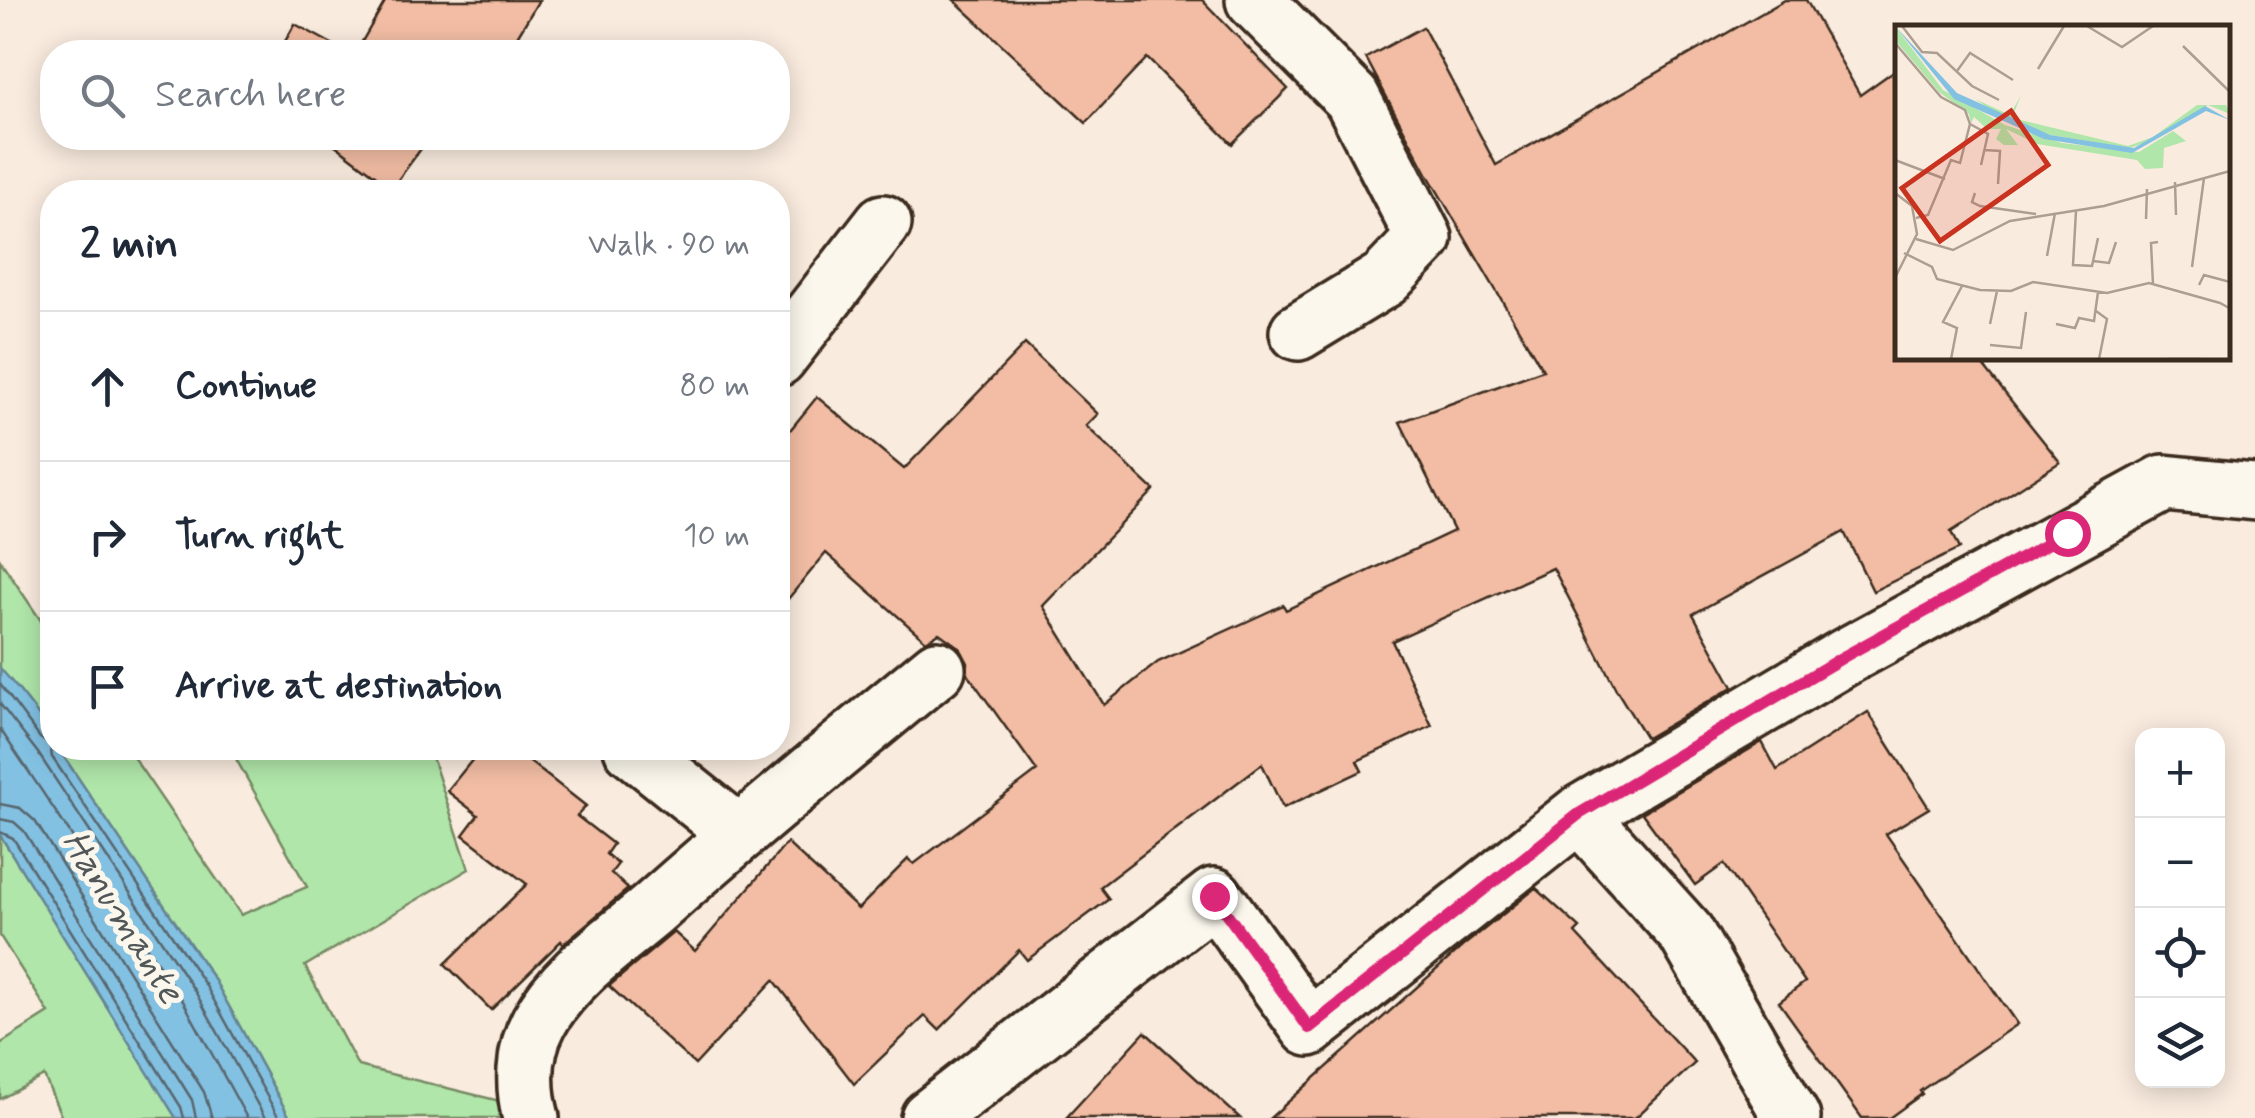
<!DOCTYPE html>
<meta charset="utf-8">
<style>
body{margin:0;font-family:Mynerve,sans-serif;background:#f2f2f3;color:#1f2937}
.controls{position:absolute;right:30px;bottom:30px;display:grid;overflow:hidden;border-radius:20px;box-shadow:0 5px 25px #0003}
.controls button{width:90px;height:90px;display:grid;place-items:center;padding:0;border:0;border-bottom:2px solid #e0e1e3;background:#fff;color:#1f2937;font:50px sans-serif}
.stop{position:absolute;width:30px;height:30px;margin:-22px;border:8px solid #db2777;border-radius:50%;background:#fff}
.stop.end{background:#db2777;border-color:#fff;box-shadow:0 2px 10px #0008}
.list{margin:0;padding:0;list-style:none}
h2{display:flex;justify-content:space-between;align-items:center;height:130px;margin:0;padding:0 40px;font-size:42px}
h2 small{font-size:32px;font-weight:400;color:#747a83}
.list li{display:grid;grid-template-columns:65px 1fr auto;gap:30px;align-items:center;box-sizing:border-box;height:150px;padding:0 40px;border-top:2px solid #e0e1e3}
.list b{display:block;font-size:38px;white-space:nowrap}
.list em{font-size:32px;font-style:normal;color:#747a83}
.icon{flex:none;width:55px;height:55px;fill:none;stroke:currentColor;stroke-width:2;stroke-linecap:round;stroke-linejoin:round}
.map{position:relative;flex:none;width:2255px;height:1118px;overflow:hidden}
.search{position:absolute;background:#fff;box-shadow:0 5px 25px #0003;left:40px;top:40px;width:750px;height:110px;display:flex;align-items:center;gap:25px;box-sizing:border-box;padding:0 35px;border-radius:40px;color:#747a83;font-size:38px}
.panel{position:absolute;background:#fff;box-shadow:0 5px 25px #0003;left:40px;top:180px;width:750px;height:580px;border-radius:40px}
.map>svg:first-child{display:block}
</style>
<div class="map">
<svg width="2255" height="1118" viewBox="0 0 2255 1118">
<rect width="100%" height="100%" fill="#f9ebde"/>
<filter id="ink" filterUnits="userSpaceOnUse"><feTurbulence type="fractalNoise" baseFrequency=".01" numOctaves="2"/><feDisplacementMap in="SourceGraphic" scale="20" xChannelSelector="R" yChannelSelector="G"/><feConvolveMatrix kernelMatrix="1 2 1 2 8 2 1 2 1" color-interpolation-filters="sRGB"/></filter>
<g filter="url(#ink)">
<!-- green -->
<path fill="#b0e6a9" stroke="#768864" stroke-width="2.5" d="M 0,560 L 52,637 L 52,739 L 0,668 Z
M 58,748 L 127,748 L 241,915 L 307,887 L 230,748 L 429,748 L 469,869 L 305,966 L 358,1066 L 508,1103 L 510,1118 L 290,1118 L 215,981 Z
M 0,835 L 173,1112 L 176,1118 L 62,1118 L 44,1076 L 0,1099 L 0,1044 L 49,1013 L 0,936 Z"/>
<!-- water -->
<path fill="#83c1e3" stroke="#668594" stroke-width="2.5" d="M 0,668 C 15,686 52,725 52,748 L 58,748 L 215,981 L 290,1118 L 176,1118 L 0,835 Z"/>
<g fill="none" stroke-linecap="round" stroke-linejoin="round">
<!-- shore -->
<path stroke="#58666d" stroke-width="2.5" d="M 0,684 L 40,738 L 50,745 L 52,757 L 206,986 L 279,1118
M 0,704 L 38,753 L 196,993 L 265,1118
M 0,729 L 183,1001 L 247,1118
M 0,804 L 20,808 L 35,821 L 204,1092 L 212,1118
M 0,819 L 14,822 L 24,831 L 192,1100 L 196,1118
M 0,832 L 13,838 L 181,1107 L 184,1118"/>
</g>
<!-- building -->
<path fill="#f2bda4" stroke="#3b2a1e" stroke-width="2.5" d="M 386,0 L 539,0 L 508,52 L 356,52 Z
M 954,0 L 1202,0 L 1288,89 L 1232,144 L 1147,58 L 1086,123 Z
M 1785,0 L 1806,0 L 1860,95 L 1898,68 L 1898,358 L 1977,358 L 2060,462 L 1951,532 L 1959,549 L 1873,591 L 1844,532 L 1693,614 L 1733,687 L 1646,738 L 1617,691 L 1553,568 L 1392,641 L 1432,726 L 1357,761 L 1362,771 L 1283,808 L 1262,764 L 1100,887 L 1109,899 L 1027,960 L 1019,950 L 939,1030 L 925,1016 L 854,1084 L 774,980 L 695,1065 L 609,986 L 674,932 L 695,951 L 787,843 L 858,909 L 908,859 L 914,864 L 1037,771 L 967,673 L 968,663 L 960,648 L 939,633 L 926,641 L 826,553 L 778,611 L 778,445 L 817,397 L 904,469 L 1025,344 L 1098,414 L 1086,426 L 1154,490 L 1043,606 L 1104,705 L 1158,662 L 1283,605 L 1286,610 L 1454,531 L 1400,422 L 1543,370 L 1429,177 L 1366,58 L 1423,27 L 1496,165 Z
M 295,24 L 347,52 L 279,52 Z
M 326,138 L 429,138 L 392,188 Z
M 1868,712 L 1929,808 L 1886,834 L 2017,1024 L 1920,1091 L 1922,1094 L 1889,1118 L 1862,1118 L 1779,1002 L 1805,982 L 1724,864 L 1695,885 L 1642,813 L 1762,742 L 1777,770 Z
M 482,748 L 512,748 L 586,806 L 577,816 L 613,844 L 606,854 L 618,864 L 611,873 L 628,889 L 563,944 L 561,941 L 491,1010 L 445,964 L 527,884 L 463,835 L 478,815 L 447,791 Z
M 1536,888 L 1580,928 L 1575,933 L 1695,1063 L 1635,1118 L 1270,1118 L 1463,946 Z
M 1145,1032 L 1240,1118 L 1066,1118 Z"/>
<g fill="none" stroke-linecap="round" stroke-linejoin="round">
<!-- minor casing -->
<g stroke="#3b2a1e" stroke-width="62">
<path id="minor" d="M 1254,0 L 1352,98 L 1424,238 L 1385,279 L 1298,332
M 778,358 L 883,223
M 632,748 L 738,833
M 1579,814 L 1686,933 L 1792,1118
M 531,1118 C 523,1087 523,1052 539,1022 C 564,976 613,943 652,910 C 745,827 841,748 937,669
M 929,1118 L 1214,896 L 1309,1028 L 1579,814 L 1845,657 L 2164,483 L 2255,492"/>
</g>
<!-- minor -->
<use href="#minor" stroke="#fbf7ec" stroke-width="55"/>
</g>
</g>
<g fill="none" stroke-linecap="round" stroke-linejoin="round" filter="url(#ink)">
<!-- route -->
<path stroke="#db2777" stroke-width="12" d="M 1214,896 L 1309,1028 L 1579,814 L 1845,656 L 2067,533"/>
</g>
<g text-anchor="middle" stroke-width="10" stroke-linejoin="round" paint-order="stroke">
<!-- water labels -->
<g font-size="38" font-style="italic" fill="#515759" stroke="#fbf7ec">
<text transform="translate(124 916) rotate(58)" y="13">Hanumante</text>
</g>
</g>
<!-- overview -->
<g transform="translate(1895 25)">
<rect width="335" height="335" fill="#f9ebde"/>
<path d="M 0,1 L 48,65 L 110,100 L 167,118 L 244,127 L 278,106 L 291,116 L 269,123 L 268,143 L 250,144 L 242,135 L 142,119 L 111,104 L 123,120 L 109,120 L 101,114 L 106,104 L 92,104 L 79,92 L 76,98 L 74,89 L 44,67 L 0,15 ZM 126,70 L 117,93 L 233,121 L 258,112 L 302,80 L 331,80 L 335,89 L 313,80 L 260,114 L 235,123 L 155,110 L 108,93 L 80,74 L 115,90 Z" fill="#b0e6a9"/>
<path d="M 0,1 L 62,68 L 155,110 L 239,123 L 310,81 L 335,95 L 311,86 L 237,128 L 149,114 L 59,74 Z" fill="#83c1e3"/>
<path fill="none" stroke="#ad9e91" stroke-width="2.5" d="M 7,1 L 27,27 L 42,28 L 77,61 L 104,75M 192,1 L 227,22 L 258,1M 0,18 L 46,72 L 70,85 L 75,99 L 65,138 L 56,135 L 33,190 L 21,193M 288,21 L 335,67M 143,44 L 169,1M 62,46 L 75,28 L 118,55M 75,99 L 93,109 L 86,140M 90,125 L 105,126 L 103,159M 0,135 L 50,154M 280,157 L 281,190M 0,168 L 17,181 L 22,209 L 0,253M 80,168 L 77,177 L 85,181 L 141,189M 181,186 L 178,240 L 197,241 L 203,213M 251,194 L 252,164M 21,214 L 58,225 L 115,196 L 209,181 L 335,146M 9,228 L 37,242 L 42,254 L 85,265 L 116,266 L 138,257 L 212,268 L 254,258 L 325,278 L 334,283 L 335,297M 152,231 L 160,188M 198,236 L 214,238 L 221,217M 297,242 L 309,153M 258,259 L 256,218 L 263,217M 304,260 L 309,250 L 335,257M 201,286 L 212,294 L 204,334M 95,299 L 102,266M 161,299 L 180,303 L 184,293 L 199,296 L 203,267M 95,320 L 126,323 L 131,287M 56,334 L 62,303 L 48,297 L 67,261M 272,334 L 306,334"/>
<path fill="#c8321e" fill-opacity="0.15" stroke="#c8321e" stroke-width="5" d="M 116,86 L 153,140 L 45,216 L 7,163 Z"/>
<rect width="335" height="335" fill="none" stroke="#3b2a1e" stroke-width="5"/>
</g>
</svg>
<div class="controls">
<button>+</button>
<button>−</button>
<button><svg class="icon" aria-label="locate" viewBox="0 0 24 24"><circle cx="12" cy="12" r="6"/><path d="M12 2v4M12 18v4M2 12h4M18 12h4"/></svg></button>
<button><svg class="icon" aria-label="layers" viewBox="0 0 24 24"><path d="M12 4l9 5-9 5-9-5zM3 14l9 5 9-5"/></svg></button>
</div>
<div class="stop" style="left:2067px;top:533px"></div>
<div class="stop end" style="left:1214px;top:896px"></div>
<div class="search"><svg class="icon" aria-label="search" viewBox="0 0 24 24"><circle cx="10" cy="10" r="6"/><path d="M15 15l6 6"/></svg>Search here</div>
<section class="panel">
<h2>2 min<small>Walk · 90 m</small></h2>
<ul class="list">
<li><svg class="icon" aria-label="ahead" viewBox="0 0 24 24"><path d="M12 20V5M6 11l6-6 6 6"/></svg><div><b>Continue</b></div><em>80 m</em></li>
<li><svg class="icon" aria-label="right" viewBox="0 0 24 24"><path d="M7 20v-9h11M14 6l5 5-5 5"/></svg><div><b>Turn right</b></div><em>10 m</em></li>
<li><svg class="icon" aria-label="arrive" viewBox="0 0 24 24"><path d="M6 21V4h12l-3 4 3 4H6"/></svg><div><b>Arrive at destination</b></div></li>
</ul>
</section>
</div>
